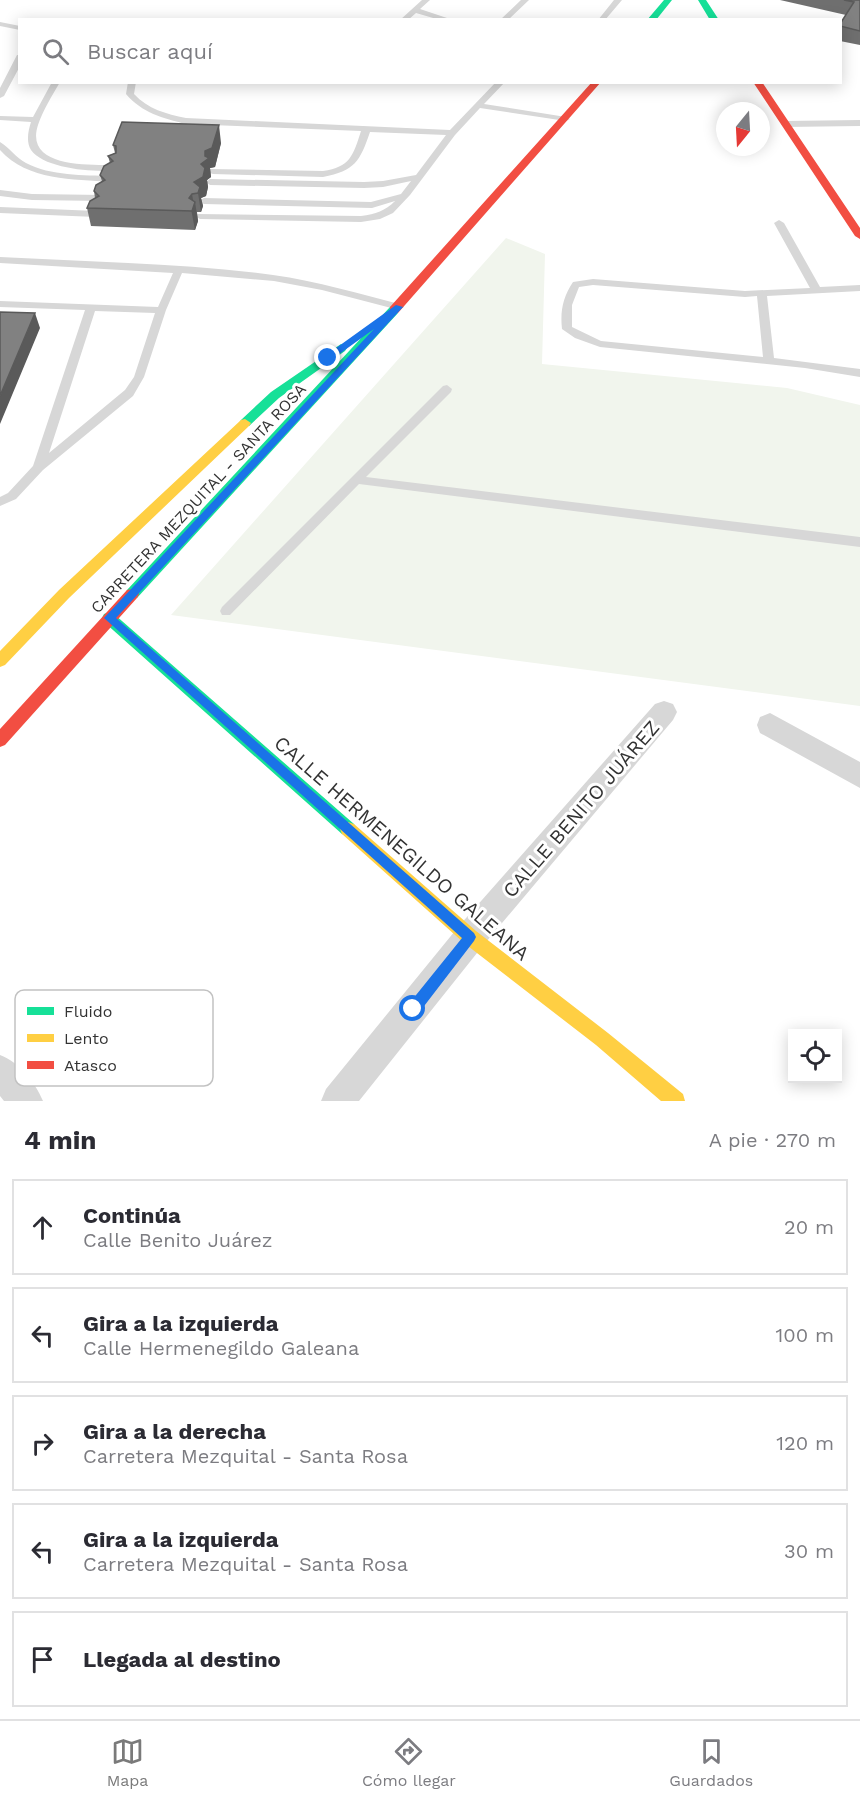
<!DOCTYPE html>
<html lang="es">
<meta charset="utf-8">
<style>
body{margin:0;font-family:"Work Sans",sans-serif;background:#f2f2f3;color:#2b2b33}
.controls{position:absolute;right:18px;bottom:18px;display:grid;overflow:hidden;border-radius:0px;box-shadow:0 3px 15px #0003}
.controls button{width:54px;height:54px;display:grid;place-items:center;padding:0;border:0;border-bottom:2px solid #e1e1e2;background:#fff;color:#2b2b33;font:30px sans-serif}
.compass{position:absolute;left:716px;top:102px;width:54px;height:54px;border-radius:50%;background:#fff;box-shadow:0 3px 15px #0003;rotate:198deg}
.stop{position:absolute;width:18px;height:18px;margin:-14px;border:4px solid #1a73e8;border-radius:50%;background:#fff}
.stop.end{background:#1a73e8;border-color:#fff;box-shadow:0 2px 6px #0008}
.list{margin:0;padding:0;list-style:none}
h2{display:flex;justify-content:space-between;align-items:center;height:78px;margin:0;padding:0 24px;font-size:26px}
h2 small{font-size:20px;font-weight:400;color:#7c7c81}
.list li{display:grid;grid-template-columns:39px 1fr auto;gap:18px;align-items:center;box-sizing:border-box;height:96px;margin:0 12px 12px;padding:0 12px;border:2px solid #e1e1e2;border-radius:0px}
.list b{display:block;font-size:22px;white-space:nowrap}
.list p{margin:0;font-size:20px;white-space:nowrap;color:#7c7c81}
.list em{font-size:20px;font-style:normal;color:#7c7c81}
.icon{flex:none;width:33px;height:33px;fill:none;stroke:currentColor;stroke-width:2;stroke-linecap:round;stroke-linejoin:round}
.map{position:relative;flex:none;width:860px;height:1101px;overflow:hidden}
.search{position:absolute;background:#fff;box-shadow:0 3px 15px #0003;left:18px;right:18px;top:18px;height:66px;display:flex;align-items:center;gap:15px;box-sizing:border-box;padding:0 21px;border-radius:0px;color:#7c7c81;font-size:22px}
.sheet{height:618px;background:#fff}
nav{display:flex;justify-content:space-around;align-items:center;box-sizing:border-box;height:84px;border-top:2px solid #e1e1e2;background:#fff;font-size:16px;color:#7c7c81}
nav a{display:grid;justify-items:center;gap:3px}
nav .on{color:#7a7a7a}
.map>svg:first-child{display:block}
</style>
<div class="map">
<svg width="860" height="1101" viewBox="0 0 860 1101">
<rect width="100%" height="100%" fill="#fff"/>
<!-- green -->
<path fill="#f1f5ed" d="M 506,238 L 545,254 L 542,364 L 787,388 L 860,405 L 860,706 L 171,615 Z"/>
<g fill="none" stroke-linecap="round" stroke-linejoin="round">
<!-- lane -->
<path fill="#d7d7d7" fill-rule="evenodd" d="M 422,0 L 430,0 L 420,9 L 453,20 L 440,20 L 416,13 L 408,20 L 400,20 Z
M 521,0 L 529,0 L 508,20 L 500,20 Z
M 614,0 L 622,0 L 605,20 L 598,20 Z
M 0,22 L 20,26 L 20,30 L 0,26 Z
M 17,55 L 20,55 L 20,66 L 4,96 L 0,98 L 0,88 Z
M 52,82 L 60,82 C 52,96 43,110 38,125 C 24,168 89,165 115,165 L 118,166 L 118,170 C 97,173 44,169 31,150 C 26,142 28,131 31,122 L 0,120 L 0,116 L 33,117 Z
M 128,82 L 136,82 L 134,94 C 148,109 166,114 186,118 L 450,130 L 496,82 L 505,82 L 484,104 L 566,117 L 570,119 L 566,121 L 480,108 L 455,135 L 410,195 L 393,213 L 380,219 L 361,222 L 200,219 L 195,216 L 197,214 L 361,216 C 376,214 385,211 395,201 L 372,208 L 204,204 L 199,201 L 204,198 L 371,202 L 401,194 L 411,181 L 383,187 L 364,188 L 210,185 L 206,182 L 210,179 L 364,182 L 383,181 L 416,175 L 446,135 L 370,132 C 360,161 355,171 323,177 L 213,174 L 210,173 L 210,169 L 323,171 C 350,167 353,156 361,131 L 186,124 C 163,118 142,113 126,94 Z
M 860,120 L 860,126 L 785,127 L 781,124 L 785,121 Z
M 0,142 C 9,147 16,158 26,163 C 51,176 83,175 111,176 L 115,179 L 111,182 C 73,179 28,181 0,150 Z
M 0,190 L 32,194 L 103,195 L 107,198 L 103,201 L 32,200 L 0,196 Z
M 0,207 L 96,211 L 101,214 L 96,217 L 0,213 Z
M 779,220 L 784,223 L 820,287 L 860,285 L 860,291 L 767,296 L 774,358 L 860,369 L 860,377 L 805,368 L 600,347 L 575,338 L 562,329 C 560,311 563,297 573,282 L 593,279 L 745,291 L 810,288 L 774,223 ZM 593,285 L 745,297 L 757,296 L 763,357 L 601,341 L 572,327 L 572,305 L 579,287 Z
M 0,257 C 90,262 184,263 273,275 C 317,281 360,294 403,305 L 404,307 L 399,310 L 322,290 L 274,281 L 182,273 L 166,310 L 144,377 L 133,396 L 43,470 L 16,499 L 0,506 L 0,497 L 8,493 L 33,466 L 85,310 L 0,307 L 0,301 L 158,307 L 173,273 L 0,263 ZM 95,311 L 155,313 L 134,377 L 125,390 L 49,453 Z
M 447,385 L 452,389 L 451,392 L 366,477 L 860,537 L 860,547 L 359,484 L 230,615 L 222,615 L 220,611 L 222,607 L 443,386 Z"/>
<!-- street -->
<path fill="#d7d7d7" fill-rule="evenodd" d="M 664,701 L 673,704 L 677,712 L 673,720 L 481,948 L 359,1101 L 321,1101 L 326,1089 L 459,926 L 655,704 Z
M 770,713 L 860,762 L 860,788 L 760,733 L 757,725 L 760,717 Z
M 0,1055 C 19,1062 35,1082 43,1101 L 4,1101 L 0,1096 Z"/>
<!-- fast -->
<path fill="#16e098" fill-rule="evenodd" d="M 664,0 L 672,0 L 656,20 L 647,20 Z
M 698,0 L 706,0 L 719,20 L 710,20 Z
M 394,306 L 398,307 L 398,313 L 137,598 L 127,598 L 125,594 L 127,590 L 390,307 Z
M 341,344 L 347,348 L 345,351 L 279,398 L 249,426 L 241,426 L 239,423 L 241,420 L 271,392 Z
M 109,612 L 114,614 L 354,824 L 356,829 L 354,834 L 348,836 L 342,834 L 104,622 L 102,618 L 104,614 Z"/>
<!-- slow -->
<path fill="#ffcf43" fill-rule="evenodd" d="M 245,419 L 251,423 L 249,426 L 69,598 L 5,665 L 0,667 L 0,651 L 59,590 L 241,420 Z
M 348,822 L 354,824 L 476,931 L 608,1033 L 683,1094 L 685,1101 L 661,1101 L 596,1045 L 464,943 L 342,834 L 340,829 L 342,824 Z"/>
<!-- jam -->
<path fill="#f24e42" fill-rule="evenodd" d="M 592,82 L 601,82 L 398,313 L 390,313 L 390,307 Z
M 753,82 L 762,82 L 860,228 L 860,239 L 855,236 Z
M 132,589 L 137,590 L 139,594 L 137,598 L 5,745 L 0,747 L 0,729 L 127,590 Z"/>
</g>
<!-- wall -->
<path fill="#6f6f6f" d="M 780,0 L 860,0 L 860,45 L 840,41 L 840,24 L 846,15 Z
M 221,143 L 215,167 L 210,168 L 211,177 L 207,180 L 208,187 L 206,196 L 201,198 L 203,206 L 201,212 L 197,212 L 198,221 L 195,230 L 91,226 L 87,208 L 95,198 L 94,191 L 102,181 L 100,175 L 110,163 L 108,156 L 115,153 L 113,145 Z"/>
<!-- shaded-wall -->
<path fill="#5a5a5a" d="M 219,125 L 221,143 L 215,167 L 210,168 L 211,177 L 207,180 L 208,187 L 206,196 L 201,198 L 203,206 L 201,212 L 198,193 L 194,182 L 205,151 Z
M 192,194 L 194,205 L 195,202 L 198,221 L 195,230 L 189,198 Z
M 35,313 L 40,328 L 0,424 L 0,396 Z"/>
<!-- building -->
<path fill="#818181" stroke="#5a5a5a" stroke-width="1.5" d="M 844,0 L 860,0 L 860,31 L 840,26 L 840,24 L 854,2 Z
M 122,122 L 219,125 L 212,148 L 205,151 L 205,156 L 209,158 L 201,164 L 205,168 L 203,177 L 194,182 L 200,187 L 198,193 L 192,194 L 189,198 L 195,202 L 192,211 L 87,208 L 90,201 L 99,196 L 94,191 L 96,185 L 105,180 L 100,175 L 104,166 L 113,161 L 108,156 L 116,153 L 116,146 L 113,145 Z
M 0,312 L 35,313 L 0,396 Z"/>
<!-- route -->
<path fill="#1a73e8" d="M 396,305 L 403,307 L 116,618 L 474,933 L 476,937 L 474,941 L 418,1014 L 413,1016 L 408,1014 L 406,1009 L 408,1005 L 462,938 L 104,618 L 374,329 L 331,360 L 325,360 L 325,356 Z"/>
<g text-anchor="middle" stroke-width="6" stroke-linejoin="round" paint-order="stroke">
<!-- street labels -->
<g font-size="16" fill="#333" stroke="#fff">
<text transform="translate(198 498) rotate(-47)" y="6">CARRETERA MEZQUITAL - SANTA ROSA</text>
</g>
<!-- near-street labels -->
<g font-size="20" fill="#333" stroke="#fff">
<text transform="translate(581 809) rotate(-49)" y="7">CALLE BENITO JUÁREZ</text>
<text transform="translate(402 848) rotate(41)" y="7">CALLE HERMENEGILDO GALEANA</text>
</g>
</g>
<!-- legend -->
<rect x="15" y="990" width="198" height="96" rx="9" fill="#fff" stroke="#c2c2c2" stroke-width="1.5"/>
<rect x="27" y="1007" width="27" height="8" fill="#16e098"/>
<rect x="27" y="1034" width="27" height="8" fill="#ffcf43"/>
<rect x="27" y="1061" width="27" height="8" fill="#f24e42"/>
<g font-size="16" fill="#333">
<text x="64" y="1017">Fluido</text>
<text x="64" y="1044">Lento</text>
<text x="64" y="1071">Atasco</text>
</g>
</svg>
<div class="controls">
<button><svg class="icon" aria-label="locate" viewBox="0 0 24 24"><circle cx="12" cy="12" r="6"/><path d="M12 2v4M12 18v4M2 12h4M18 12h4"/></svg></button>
</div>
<svg class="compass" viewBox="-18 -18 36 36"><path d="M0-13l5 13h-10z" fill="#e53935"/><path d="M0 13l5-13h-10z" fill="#7c7c81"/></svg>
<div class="stop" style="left:413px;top:1009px"></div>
<div class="stop end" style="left:328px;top:358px"></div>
<div class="search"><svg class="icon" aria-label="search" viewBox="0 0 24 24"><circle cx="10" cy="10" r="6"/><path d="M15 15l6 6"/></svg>Buscar aquí</div>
</div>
<section class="sheet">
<h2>4 min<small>A pie · 270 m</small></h2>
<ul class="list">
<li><svg class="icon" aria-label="ahead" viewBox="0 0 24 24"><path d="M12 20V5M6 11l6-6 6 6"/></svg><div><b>Continúa</b><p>Calle Benito Juárez</p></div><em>20 m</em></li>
<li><svg class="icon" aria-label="left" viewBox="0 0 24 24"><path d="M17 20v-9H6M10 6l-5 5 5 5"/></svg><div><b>Gira a la izquierda</b><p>Calle Hermenegildo Galeana</p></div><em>100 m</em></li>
<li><svg class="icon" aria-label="right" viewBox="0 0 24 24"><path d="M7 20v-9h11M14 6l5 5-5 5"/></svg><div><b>Gira a la derecha</b><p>Carretera Mezquital - Santa Rosa</p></div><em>120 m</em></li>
<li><svg class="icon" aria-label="left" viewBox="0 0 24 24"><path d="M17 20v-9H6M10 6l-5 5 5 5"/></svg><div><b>Gira a la izquierda</b><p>Carretera Mezquital - Santa Rosa</p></div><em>30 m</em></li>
<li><svg class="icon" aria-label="arrive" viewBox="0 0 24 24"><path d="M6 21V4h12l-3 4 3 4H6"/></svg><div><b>Llegada al destino</b></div></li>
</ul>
</section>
<nav>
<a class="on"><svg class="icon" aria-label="map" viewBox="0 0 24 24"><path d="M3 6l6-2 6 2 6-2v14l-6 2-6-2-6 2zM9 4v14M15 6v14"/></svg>Mapa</a>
<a><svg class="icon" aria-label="directions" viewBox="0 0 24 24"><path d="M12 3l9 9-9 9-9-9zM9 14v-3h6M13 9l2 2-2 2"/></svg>Cómo llegar</a>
<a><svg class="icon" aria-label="saved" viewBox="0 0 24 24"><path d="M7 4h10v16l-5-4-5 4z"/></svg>Guardados</a>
</nav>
